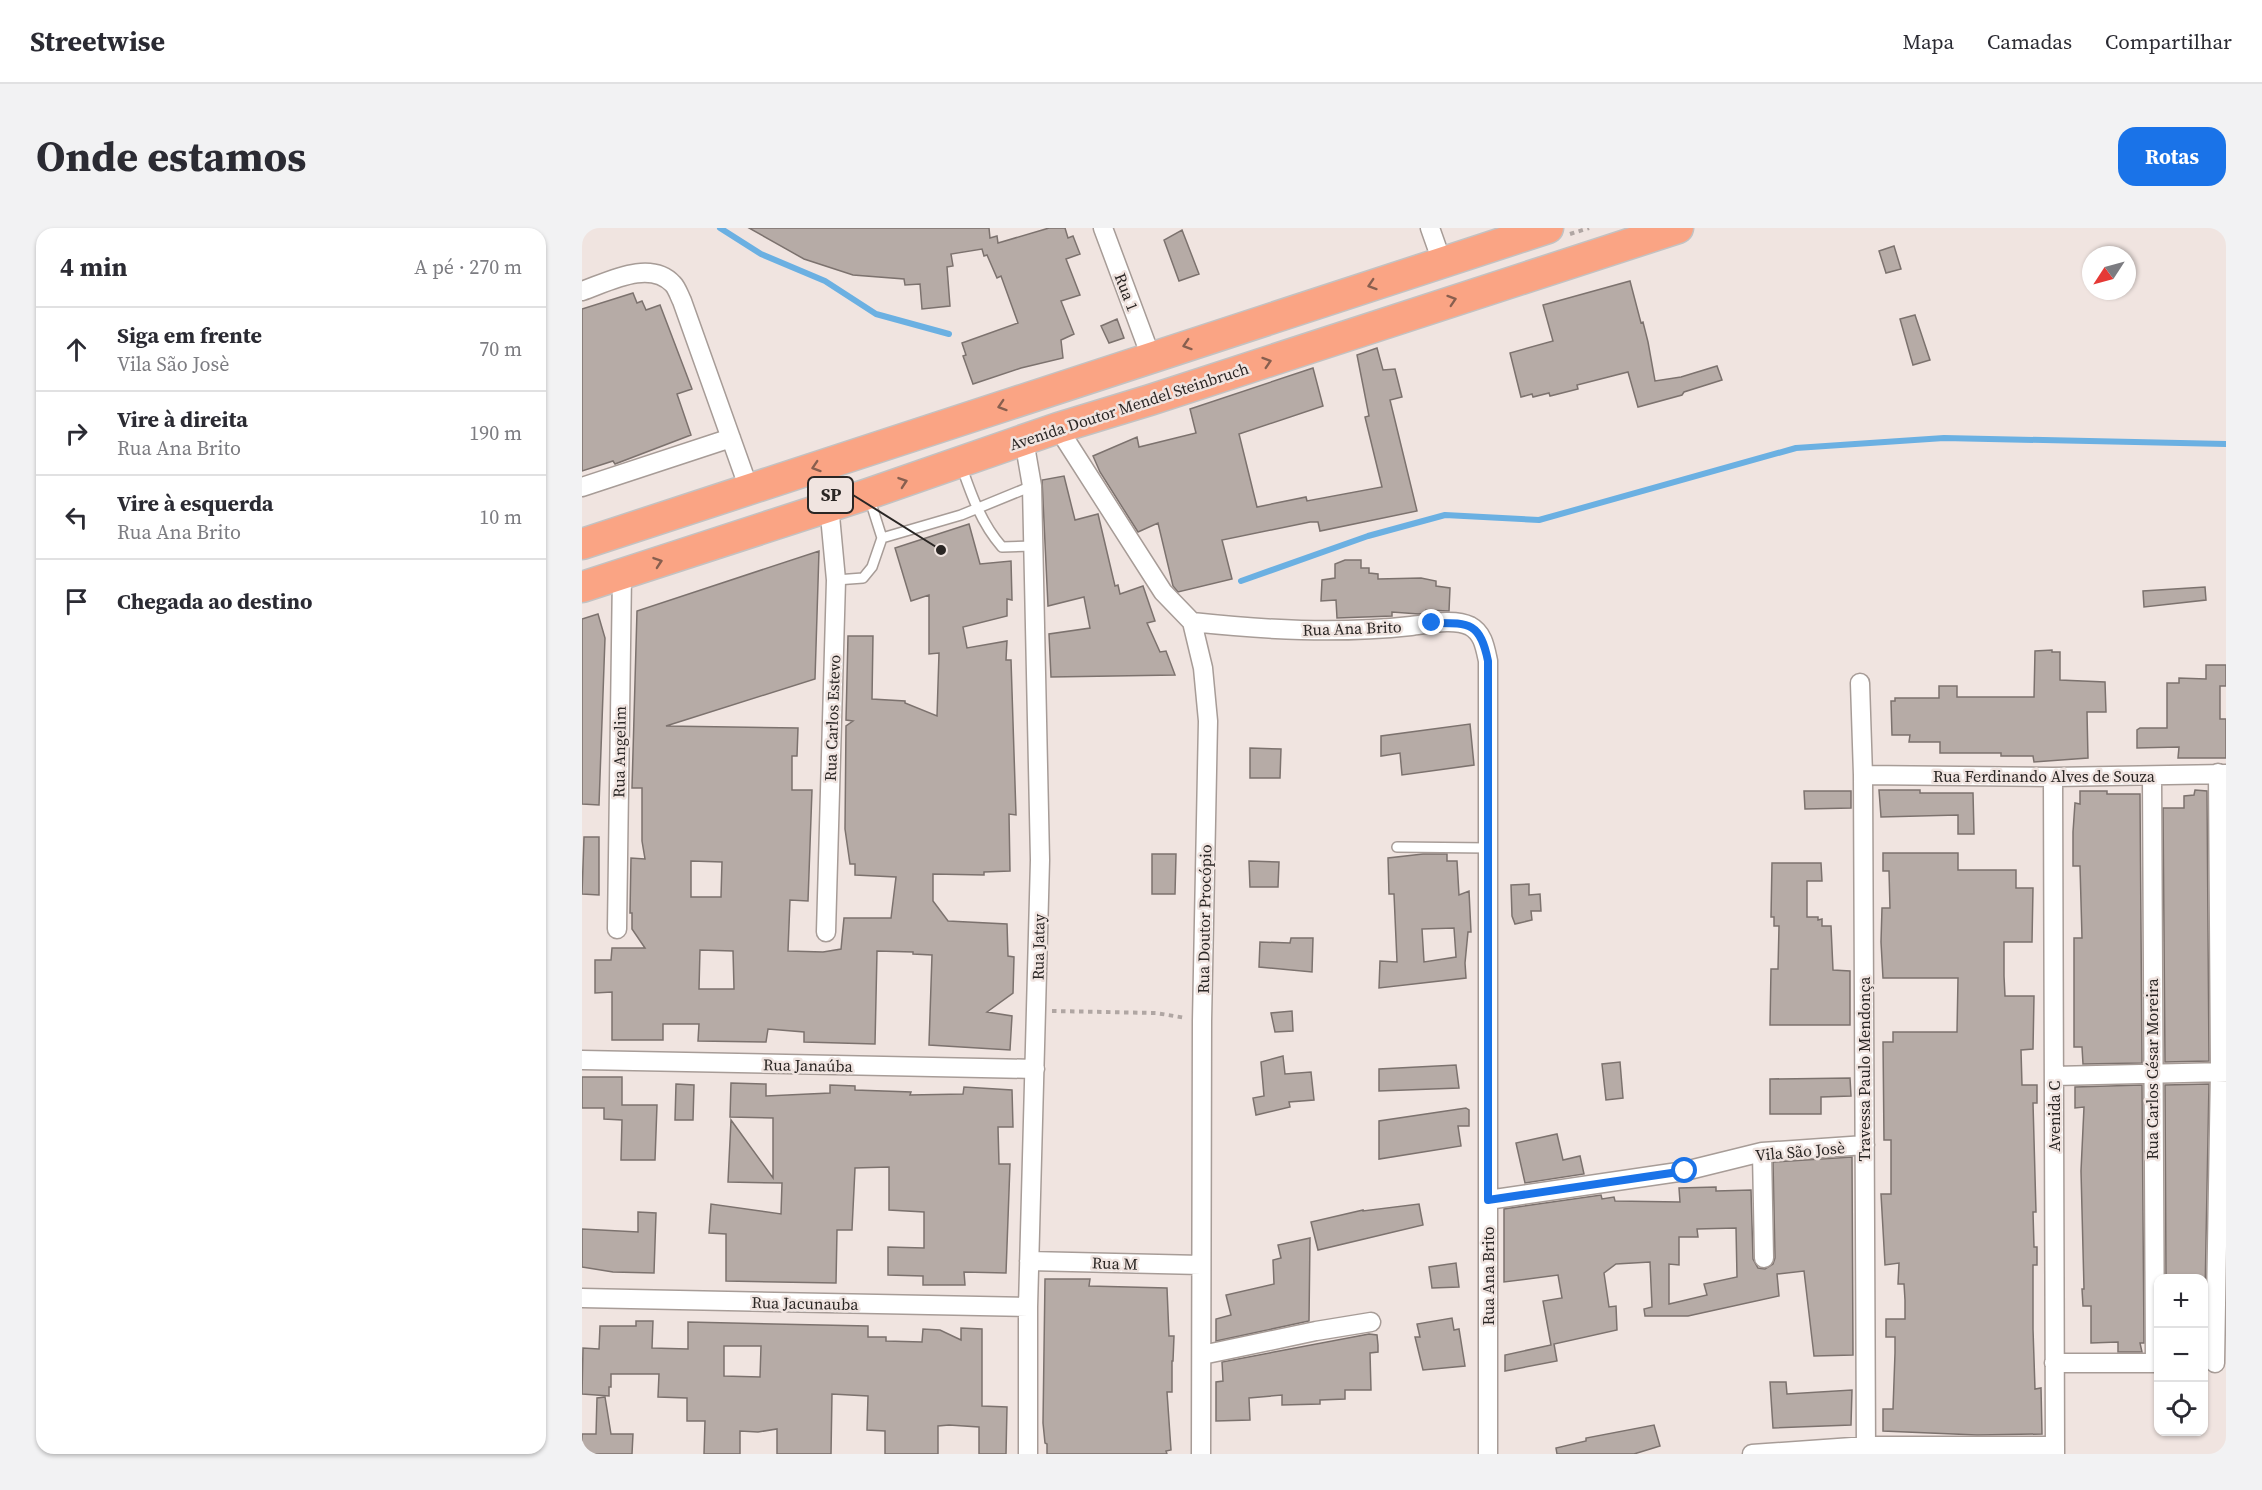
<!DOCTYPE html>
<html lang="pt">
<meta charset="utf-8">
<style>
body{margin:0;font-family:"Source Serif 4",serif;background:#f2f2f3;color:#2b2b33}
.controls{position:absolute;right:18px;bottom:18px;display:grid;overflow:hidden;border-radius:12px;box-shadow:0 2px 4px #0004}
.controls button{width:54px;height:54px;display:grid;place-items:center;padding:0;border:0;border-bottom:2px solid #e1e1e2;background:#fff;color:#2b2b33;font:30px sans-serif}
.compass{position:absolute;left:1500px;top:18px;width:54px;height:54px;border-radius:50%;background:#fff;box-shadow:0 2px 4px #0004;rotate:234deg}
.stop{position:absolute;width:18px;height:18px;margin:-14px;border:4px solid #1a73e8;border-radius:50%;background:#fff}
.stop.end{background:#1a73e8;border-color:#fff;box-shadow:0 2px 6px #0008}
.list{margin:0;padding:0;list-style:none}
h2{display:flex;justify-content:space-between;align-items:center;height:78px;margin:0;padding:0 24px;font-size:26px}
h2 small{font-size:20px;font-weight:400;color:#7c7c81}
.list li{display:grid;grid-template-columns:39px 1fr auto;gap:18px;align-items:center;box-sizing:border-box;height:84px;padding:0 24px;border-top:2px solid #e1e1e2}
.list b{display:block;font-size:22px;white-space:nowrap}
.list p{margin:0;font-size:20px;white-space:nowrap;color:#7c7c81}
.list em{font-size:20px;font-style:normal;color:#7c7c81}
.icon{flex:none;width:33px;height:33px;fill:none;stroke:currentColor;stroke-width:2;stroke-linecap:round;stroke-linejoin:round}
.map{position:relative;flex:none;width:1644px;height:1226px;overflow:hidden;border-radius:18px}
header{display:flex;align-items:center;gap:36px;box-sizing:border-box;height:84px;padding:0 30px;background:#fff;border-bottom:2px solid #e1e1e2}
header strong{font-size:28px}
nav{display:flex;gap:33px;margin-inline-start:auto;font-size:21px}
.intro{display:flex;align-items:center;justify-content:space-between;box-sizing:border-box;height:144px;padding:0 36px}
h1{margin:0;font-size:42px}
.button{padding:15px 27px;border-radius:18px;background:#1a73e8;color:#fff;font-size:21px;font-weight:700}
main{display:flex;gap:36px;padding:0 36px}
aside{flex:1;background:#fff;border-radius:18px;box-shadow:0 2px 4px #0004}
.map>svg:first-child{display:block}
</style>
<header>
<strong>Streetwise</strong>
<nav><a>Mapa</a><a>Camadas</a><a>Compartilhar</a></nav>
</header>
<div class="intro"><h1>Onde estamos</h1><a class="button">Rotas</a></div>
<main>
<aside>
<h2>4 min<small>A pé · 270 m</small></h2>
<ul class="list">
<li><svg class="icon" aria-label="ahead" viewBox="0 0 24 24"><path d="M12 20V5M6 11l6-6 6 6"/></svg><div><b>Siga em frente</b><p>Vila São Josè</p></div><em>70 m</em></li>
<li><svg class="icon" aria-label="right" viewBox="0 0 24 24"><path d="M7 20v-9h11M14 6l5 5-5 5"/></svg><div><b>Vire à direita</b><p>Rua Ana Brito</p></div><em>190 m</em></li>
<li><svg class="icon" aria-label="left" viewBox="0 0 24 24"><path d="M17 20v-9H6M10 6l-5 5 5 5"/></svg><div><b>Vire à esquerda</b><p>Rua Ana Brito</p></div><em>10 m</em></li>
<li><svg class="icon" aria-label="arrive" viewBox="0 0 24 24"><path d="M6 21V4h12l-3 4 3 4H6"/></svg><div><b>Chegada ao destino</b></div></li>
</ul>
</aside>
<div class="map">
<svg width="1644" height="1226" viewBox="0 0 1644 1226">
<rect width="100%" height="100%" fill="#f0e4e0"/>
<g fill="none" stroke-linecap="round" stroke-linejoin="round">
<!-- stream -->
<path stroke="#6bb0e2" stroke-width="6" d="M 138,0 L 179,26 L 243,53 L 294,86 L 367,106
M 659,353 L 786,308 L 863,287 L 957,292 L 1214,220 L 1362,210 L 1644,216"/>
</g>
<!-- building -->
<path fill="#b6aba6" stroke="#7c726e" stroke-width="1.5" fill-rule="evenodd" d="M 167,0 L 407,0 L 408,10 L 415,8 L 416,15 L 467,0 L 483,0 L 486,10 L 491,8 L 498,26 L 484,31 L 498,67 L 479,73 L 492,106 L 479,112 L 481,130 L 439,140 L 391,156 L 381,128 L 384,127 L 380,115 L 436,95 L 419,48 L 415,50 L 405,27 L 402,28 L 400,21 L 369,26 L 371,38 L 365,39 L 368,78 L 340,81 L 338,56 L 323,57 L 322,51 L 271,47 L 222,31 Z
M 600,2 L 617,46 L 597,53 L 582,12 Z
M 1312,18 L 1319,41 L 1304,45 L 1297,23 Z
M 1048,53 L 1059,95 L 1061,94 L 1066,114 L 1073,153 L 1099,149 L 1135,138 L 1140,152 L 1102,164 L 1100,167 L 1056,179 L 1046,144 L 995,157 L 996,161 L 968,168 L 967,165 L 951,169 L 950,166 L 939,169 L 928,125 L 971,113 L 961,77 Z
M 51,65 L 55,75 L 60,73 L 64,82 L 78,77 L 110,161 L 95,166 L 109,207 L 33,236 L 31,233 L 0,243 L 0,81 Z
M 1333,87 L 1348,132 L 1331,137 L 1318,91 Z
M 535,91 L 542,110 L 527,115 L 519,98 Z
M 795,120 L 801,142 L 813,141 L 820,169 L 808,172 L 835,283 L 738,303 L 736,294 L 728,294 L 640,312 L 650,351 L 596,364 L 591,358 L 576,295 L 556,304 L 518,244 L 511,228 L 555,209 L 557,219 L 614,205 L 608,181 L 731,140 L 741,178 L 657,206 L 675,279 L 724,269 L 725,273 L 800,259 L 783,189 L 787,188 L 775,127 Z
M 482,248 L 493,292 L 516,286 L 533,358 L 536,357 L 538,366 L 561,358 L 573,393 L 565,395 L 578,424 L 584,423 L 593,447 L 469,449 L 467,406 L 508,400 L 502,369 L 466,378 L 460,252 Z
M 387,296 L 398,336 L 429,333 L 430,372 L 425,371 L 425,388 L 381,399 L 385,420 L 425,413 L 424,432 L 429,432 L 434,587 L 427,586 L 428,643 L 402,644 L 402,647 L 351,646 L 351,673 L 366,693 L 425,696 L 426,728 L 432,729 L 431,765 L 405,784 L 430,788 L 428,822 L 347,817 L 350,727 L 331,726 L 331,724 L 295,723 L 293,816 L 222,814 L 222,804 L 186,801 L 184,814 L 116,813 L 117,796 L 81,796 L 81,812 L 30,812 L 30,764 L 13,765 L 13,732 L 29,732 L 30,720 L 63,720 L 50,701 L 50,685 L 48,685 L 49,630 L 63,631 L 60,613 L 60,560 L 50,560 L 55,383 L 237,323 L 233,451 L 84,498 L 216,500 L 215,528 L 210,528 L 210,562 L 230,562 L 226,673 L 208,672 L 206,723 L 241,724 L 259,721 L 262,690 L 309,690 L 314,649 L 273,647 L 273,636 L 268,636 L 263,601 L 264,498 L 271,493 L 264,492 L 266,408 L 291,408 L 290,471 L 323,473 L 323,475 L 355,488 L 357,425 L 347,426 L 347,367 L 329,373 L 313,320 ZM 109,633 L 140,634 L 139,669 L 109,669 ZM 118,722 L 151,723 L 152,761 L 117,761 Z
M 763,332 L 779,332 L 779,340 L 787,340 L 787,345 L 796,346 L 796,351 L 839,350 L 854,353 L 854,358 L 868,360 L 867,383 L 844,382 L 844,385 L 837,386 L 810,384 L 810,388 L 755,390 L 754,372 L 739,373 L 740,352 L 753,350 L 753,336 Z
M 1623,359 L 1624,372 L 1562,379 L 1561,363 Z
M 16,386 L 23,410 L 17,577 L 0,576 L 0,391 Z
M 1470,422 L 1470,424 L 1478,424 L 1478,452 L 1523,454 L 1524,484 L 1505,484 L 1506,530 L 1452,534 L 1451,528 L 1419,528 L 1419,525 L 1358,525 L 1358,514 L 1327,514 L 1328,507 L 1310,507 L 1309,473 L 1313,473 L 1313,470 L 1357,470 L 1357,458 L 1375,458 L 1375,469 L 1452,469 L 1453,423 Z
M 1624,437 L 1644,437 L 1644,458 L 1638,458 L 1638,491 L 1644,491 L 1644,530 L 1596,530 L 1597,519 L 1555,520 L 1555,502 L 1558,500 L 1585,500 L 1585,455 L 1597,455 L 1597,450 L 1624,451 Z
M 888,496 L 892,537 L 820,547 L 818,525 L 799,528 L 799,508 Z
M 668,520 L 699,521 L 698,550 L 668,550 Z
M 1297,562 L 1338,562 L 1338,565 L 1391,565 L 1392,606 L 1376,606 L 1376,587 L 1299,589 Z
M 1613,562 L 1625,563 L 1627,833 L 1583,834 L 1581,580 L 1602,580 L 1602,568 L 1612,567 Z
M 1222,563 L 1269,563 L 1269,580 L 1223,581 Z
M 1498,563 L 1525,563 L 1525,566 L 1558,566 L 1560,835 L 1501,836 L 1500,819 L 1492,819 L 1492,710 L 1500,710 L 1498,638 L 1491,638 L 1491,604 L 1493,575 L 1498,576 Z
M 2,609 L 17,609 L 17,667 L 0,666 Z
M 1301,625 L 1376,625 L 1376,642 L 1434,642 L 1434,660 L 1451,660 L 1450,714 L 1422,714 L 1422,748 L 1423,768 L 1452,768 L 1451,821 L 1439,822 L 1440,857 L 1455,857 L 1455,875 L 1451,875 L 1454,984 L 1451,984 L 1452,1019 L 1455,1019 L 1455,1037 L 1451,1037 L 1451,1101 L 1453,1161 L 1459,1160 L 1460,1206 L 1395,1207 L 1301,1203 L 1301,1181 L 1311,1181 L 1313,1125 L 1313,1109 L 1304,1109 L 1304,1091 L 1323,1091 L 1323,1072 L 1322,1056 L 1316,1056 L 1317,1035 L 1303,1037 L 1299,966 L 1309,966 L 1309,912 L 1302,912 L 1301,814 L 1311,814 L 1311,804 L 1375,804 L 1376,750 L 1301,750 L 1299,714 L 1300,680 L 1308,680 L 1307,643 L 1301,643 Z
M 570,626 L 594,626 L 593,666 L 570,666 Z
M 841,626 L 865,626 L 865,633 L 875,633 L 877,667 L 887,663 L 889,704 L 886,704 L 883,735 L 884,750 L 797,760 L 798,733 L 815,734 L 812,666 L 807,666 L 806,630 ZM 872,700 L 874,729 L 842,734 L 840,701 Z
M 667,633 L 697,634 L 696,659 L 668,659 Z
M 1190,635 L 1239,635 L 1240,653 L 1225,653 L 1225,689 L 1236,689 L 1236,692 L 1240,691 L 1240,698 L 1249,698 L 1251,742 L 1268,743 L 1268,797 L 1188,797 L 1189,741 L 1196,741 L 1197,698 L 1192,698 L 1192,689 L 1189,689 Z
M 947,656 L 947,667 L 958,666 L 959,683 L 949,683 L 950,692 L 933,696 L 930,688 L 929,657 Z
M 709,710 L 731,710 L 730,744 L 677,739 L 678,714 L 708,715 Z
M 710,783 L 711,803 L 693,804 L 689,785 Z
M 701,828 L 703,846 L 729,844 L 732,872 L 707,874 L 708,879 L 674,887 L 671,870 L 682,868 L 679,834 Z
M 1038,834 L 1041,870 L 1024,872 L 1020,836 Z
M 874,837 L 877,860 L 797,863 L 797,841 Z
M 0,849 L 40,849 L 40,877 L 75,877 L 73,932 L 39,932 L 40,892 L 22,891 L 22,880 L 0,880 Z
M 1268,850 L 1269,868 L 1239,869 L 1239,886 L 1188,886 L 1188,851 Z
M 149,855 L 184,856 L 184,868 L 248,865 L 248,857 L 273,858 L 273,862 L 329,864 L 328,867 L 381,866 L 382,859 L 430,862 L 431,899 L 416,899 L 417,936 L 428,936 L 424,1045 L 382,1044 L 383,1057 L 341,1057 L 341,1048 L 306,1047 L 306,1019 L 342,1020 L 342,984 L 307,982 L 307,939 L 273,940 L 270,1002 L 255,1002 L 254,1055 L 144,1053 L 144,1006 L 127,1005 L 129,976 L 199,986 L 200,955 L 146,954 L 149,892 L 191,950 L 191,890 L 148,889 Z
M 94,856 L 112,857 L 111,892 L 93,892 Z
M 1627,856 L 1622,1119 L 1622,1050 L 1584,1050 L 1583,857 Z
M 1560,857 L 1562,1115 L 1558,1115 L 1560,1124 L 1536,1124 L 1536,1114 L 1509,1115 L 1509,1078 L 1501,1078 L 1500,1061 L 1502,1061 L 1499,943 L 1502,879 L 1493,880 L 1493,859 Z
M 884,880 L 887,882 L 887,898 L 876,898 L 879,918 L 797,931 L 797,893 Z
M 975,906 L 981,932 L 998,928 L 1002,946 L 943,955 L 934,915 Z
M 1270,929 L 1271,1127 L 1232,1128 L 1222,1043 L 1195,1046 L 1197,1068 L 1106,1088 L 1063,1088 L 1062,1081 L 1070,1079 L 1068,1034 L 1034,1036 L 1022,1045 L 1027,1079 L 1034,1078 L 1035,1102 L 972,1116 L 975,1133 L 923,1143 L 923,1127 L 969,1117 L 961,1073 L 980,1070 L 976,1047 L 922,1054 L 922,981 L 1019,967 L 1020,971 L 1032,969 L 1033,973 L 1098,974 L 1097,960 L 1134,959 L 1134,963 L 1169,962 L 1171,1031 L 1176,1040 L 1183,1041 L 1191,1036 L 1193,1030 L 1191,934 ZM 1154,1000 L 1155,1049 L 1122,1056 L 1125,1067 L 1087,1076 L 1087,1036 L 1097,1037 L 1097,1009 L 1116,1009 L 1115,1001 Z
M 837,976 L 841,997 L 736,1022 L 729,994 L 781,982 L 781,983 Z
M 56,984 L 74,985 L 72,1045 L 31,1044 L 0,1039 L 0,1001 L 56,1004 Z
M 728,1010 L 727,1093 L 634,1113 L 634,1091 L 649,1087 L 644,1067 L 692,1056 L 691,1032 L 699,1030 L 696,1017 Z
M 874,1035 L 877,1059 L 850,1060 L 847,1039 Z
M 463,1051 L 508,1051 L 507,1058 L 585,1060 L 587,1108 L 592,1108 L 591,1133 L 590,1133 L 590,1164 L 585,1164 L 589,1222 L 584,1223 L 585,1226 L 465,1226 L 465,1216 L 463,1215 L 461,1195 Z
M 870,1090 L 872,1102 L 877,1101 L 883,1138 L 841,1142 L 833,1109 L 838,1109 L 835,1096 Z
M 54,1093 L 71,1093 L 70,1120 L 106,1121 L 106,1094 L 286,1098 L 286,1109 L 304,1109 L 304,1113 L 340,1114 L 341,1101 L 358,1102 L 379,1112 L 379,1100 L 400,1101 L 400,1178 L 425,1179 L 424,1226 L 397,1226 L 397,1199 L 367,1197 L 356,1198 L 356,1226 L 303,1226 L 303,1203 L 285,1202 L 286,1168 L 250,1166 L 249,1226 L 195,1226 L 195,1201 L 176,1204 L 158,1203 L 158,1226 L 122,1226 L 123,1193 L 105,1193 L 105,1170 L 76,1169 L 77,1146 L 29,1146 L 29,1159 L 27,1159 L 27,1168 L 0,1166 L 1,1120 L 17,1121 L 18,1098 L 54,1098 ZM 142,1118 L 179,1118 L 178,1149 L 142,1148 Z
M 787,1106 L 795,1107 L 796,1117 L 796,1124 L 788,1125 L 789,1162 L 763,1162 L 763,1171 L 738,1172 L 738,1176 L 700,1177 L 700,1167 L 667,1170 L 668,1192 L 634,1193 L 634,1154 L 641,1153 L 640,1134 Z
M 1188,1154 L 1204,1154 L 1205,1166 L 1270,1162 L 1269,1197 L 1191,1200 Z
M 23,1169 L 29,1206 L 51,1206 L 50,1226 L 0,1226 L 0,1206 L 14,1206 L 15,1170 Z
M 1072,1197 L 1078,1218 L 1052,1226 L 975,1226 L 974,1220 L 1004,1213 L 1004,1210 Z"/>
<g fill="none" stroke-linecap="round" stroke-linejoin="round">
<!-- service casing -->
<g stroke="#a79c97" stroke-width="12">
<path id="service" d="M 379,237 C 389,266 399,295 420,319 L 451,318
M 287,269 L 300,310
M 254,352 L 281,350 L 290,339 L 300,310 L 379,287 L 450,258
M 815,619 L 906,620"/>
</g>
<!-- minor casing -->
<g stroke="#a79c97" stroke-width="21">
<path id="minor" d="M 521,0 L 569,129
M 848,0 L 860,34
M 0,63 C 26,54 68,31 91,56 C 95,60 97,67 100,73 L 167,261
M 476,200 L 581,364 L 610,394 L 621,440 L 626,493 L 620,793 L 619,1226
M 442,212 L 450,258 L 458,632 L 446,1079 L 446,1226
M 0,259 L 149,210
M 610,394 C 685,402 754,406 829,398 C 846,396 872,390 888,398 C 901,405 903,419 906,433 L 906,1226
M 1278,455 L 1281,547 L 1284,1226
M 1281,547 L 1471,549 L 1644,546
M 1570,548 L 1573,1135
M 1471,549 L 1473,1226
M 35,701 L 40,346
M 244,704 L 254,352 L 247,277
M 0,832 L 453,841
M 1472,848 L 1644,844
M 1180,924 L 1182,1030
M 906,972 L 1103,943 L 1180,924 L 1283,917
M 447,1033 L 619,1037
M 0,1070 L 446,1079
M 620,1127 L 734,1103 L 789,1094
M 1472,1135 L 1576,1135
M 1633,1135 L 1638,843 L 1636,545
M 1170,1226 L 1284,1218 L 1473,1218"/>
</g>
<!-- trunk casing -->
<g stroke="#c3c2c2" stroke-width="33">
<path id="trunk" d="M 0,316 L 966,0
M 0,359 L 286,266 L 476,200 L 568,172 L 1096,0"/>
</g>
<!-- path -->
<path stroke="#b0a6a3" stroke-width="4" stroke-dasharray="4.5 4.5" stroke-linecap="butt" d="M 988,6 L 1007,0
M 470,783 L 574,785 L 604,790"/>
<!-- service -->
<use href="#service" stroke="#fff" stroke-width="9"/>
<!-- minor -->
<use href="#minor" stroke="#fff" stroke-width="18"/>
<!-- trunk -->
<use href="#trunk" stroke="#faa484" stroke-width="30"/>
</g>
<!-- one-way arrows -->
<defs><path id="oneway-chevron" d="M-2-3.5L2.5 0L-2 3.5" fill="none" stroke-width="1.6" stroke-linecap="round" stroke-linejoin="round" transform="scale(1.5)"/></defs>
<g stroke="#885f4f">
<use href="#oneway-chevron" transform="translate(790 57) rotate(162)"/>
<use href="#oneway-chevron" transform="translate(870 72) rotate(-18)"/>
<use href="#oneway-chevron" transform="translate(605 117) rotate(162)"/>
<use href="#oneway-chevron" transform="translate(685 134) rotate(-18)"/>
<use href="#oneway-chevron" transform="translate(420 178) rotate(162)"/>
<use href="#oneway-chevron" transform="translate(234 239) rotate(162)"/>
<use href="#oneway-chevron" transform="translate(321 254) rotate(-19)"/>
<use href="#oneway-chevron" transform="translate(76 334) rotate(-19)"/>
</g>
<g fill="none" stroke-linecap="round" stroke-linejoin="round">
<!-- route -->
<path stroke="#1a73e8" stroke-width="8" d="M 850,395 C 886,395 898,393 906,433 L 906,972 L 1103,943"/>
</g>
<g text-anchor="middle" stroke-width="5" stroke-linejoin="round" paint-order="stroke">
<!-- street labels -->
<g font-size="16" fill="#2a2624" stroke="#f0e4e0">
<text transform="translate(545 64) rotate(69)" y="6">Rua 1</text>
<text transform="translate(547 178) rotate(-18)" y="6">Avenida Doutor Mendel Steinbruch</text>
<text transform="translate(770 400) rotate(-2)" y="6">Rua Ana Brito</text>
<text transform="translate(250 490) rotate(-88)" y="6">Rua Carlos Estevo</text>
<text transform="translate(37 524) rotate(-89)" y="6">Rua Angelim</text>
<text x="1462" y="554">Rua Ferdinando Alves de Souza</text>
<text transform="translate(622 691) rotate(-89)" y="6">Rua Doutor Procópio</text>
<text transform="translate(456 719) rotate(-89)" y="6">Rua Jatay</text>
<text transform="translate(226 837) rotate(1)" y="6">Rua Janaúba</text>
<text transform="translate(1282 841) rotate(-90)" y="6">Travessa Paulo Mendonça</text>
<text transform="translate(1570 841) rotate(-90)" y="6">Rua Carlos César Moreira</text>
<text transform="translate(1472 888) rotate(-90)" y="6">Avenida C</text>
<text transform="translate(1218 923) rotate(-5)" y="6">Vila São Josè</text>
<text transform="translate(533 1035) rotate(2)" y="6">Rua M</text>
<text transform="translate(906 1048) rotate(-90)" y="6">Rua Ana Brito</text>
<text transform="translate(223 1075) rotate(1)" y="6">Rua Jacunauba</text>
</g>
</g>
<!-- callouts -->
<path fill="none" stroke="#2a2624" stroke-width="2" d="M359 322L271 267"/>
<circle fill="#2a2624" stroke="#f0e4e0" stroke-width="2" cx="359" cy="322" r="6"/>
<rect fill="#f0e4e0" stroke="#2a2624" stroke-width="2" x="226" y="249" width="45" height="36" rx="6"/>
<g font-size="18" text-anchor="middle" font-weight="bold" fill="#2a2624">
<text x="249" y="273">SP</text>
</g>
</svg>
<div class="controls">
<button>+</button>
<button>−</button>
<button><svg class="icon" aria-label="locate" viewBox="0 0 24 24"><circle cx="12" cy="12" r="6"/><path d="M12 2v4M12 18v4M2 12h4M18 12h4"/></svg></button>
</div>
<svg class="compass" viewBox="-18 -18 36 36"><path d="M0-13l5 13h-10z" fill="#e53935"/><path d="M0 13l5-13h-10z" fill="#7c7c81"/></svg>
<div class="stop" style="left:1103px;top:943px"></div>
<div class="stop end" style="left:850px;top:395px"></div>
</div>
</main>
